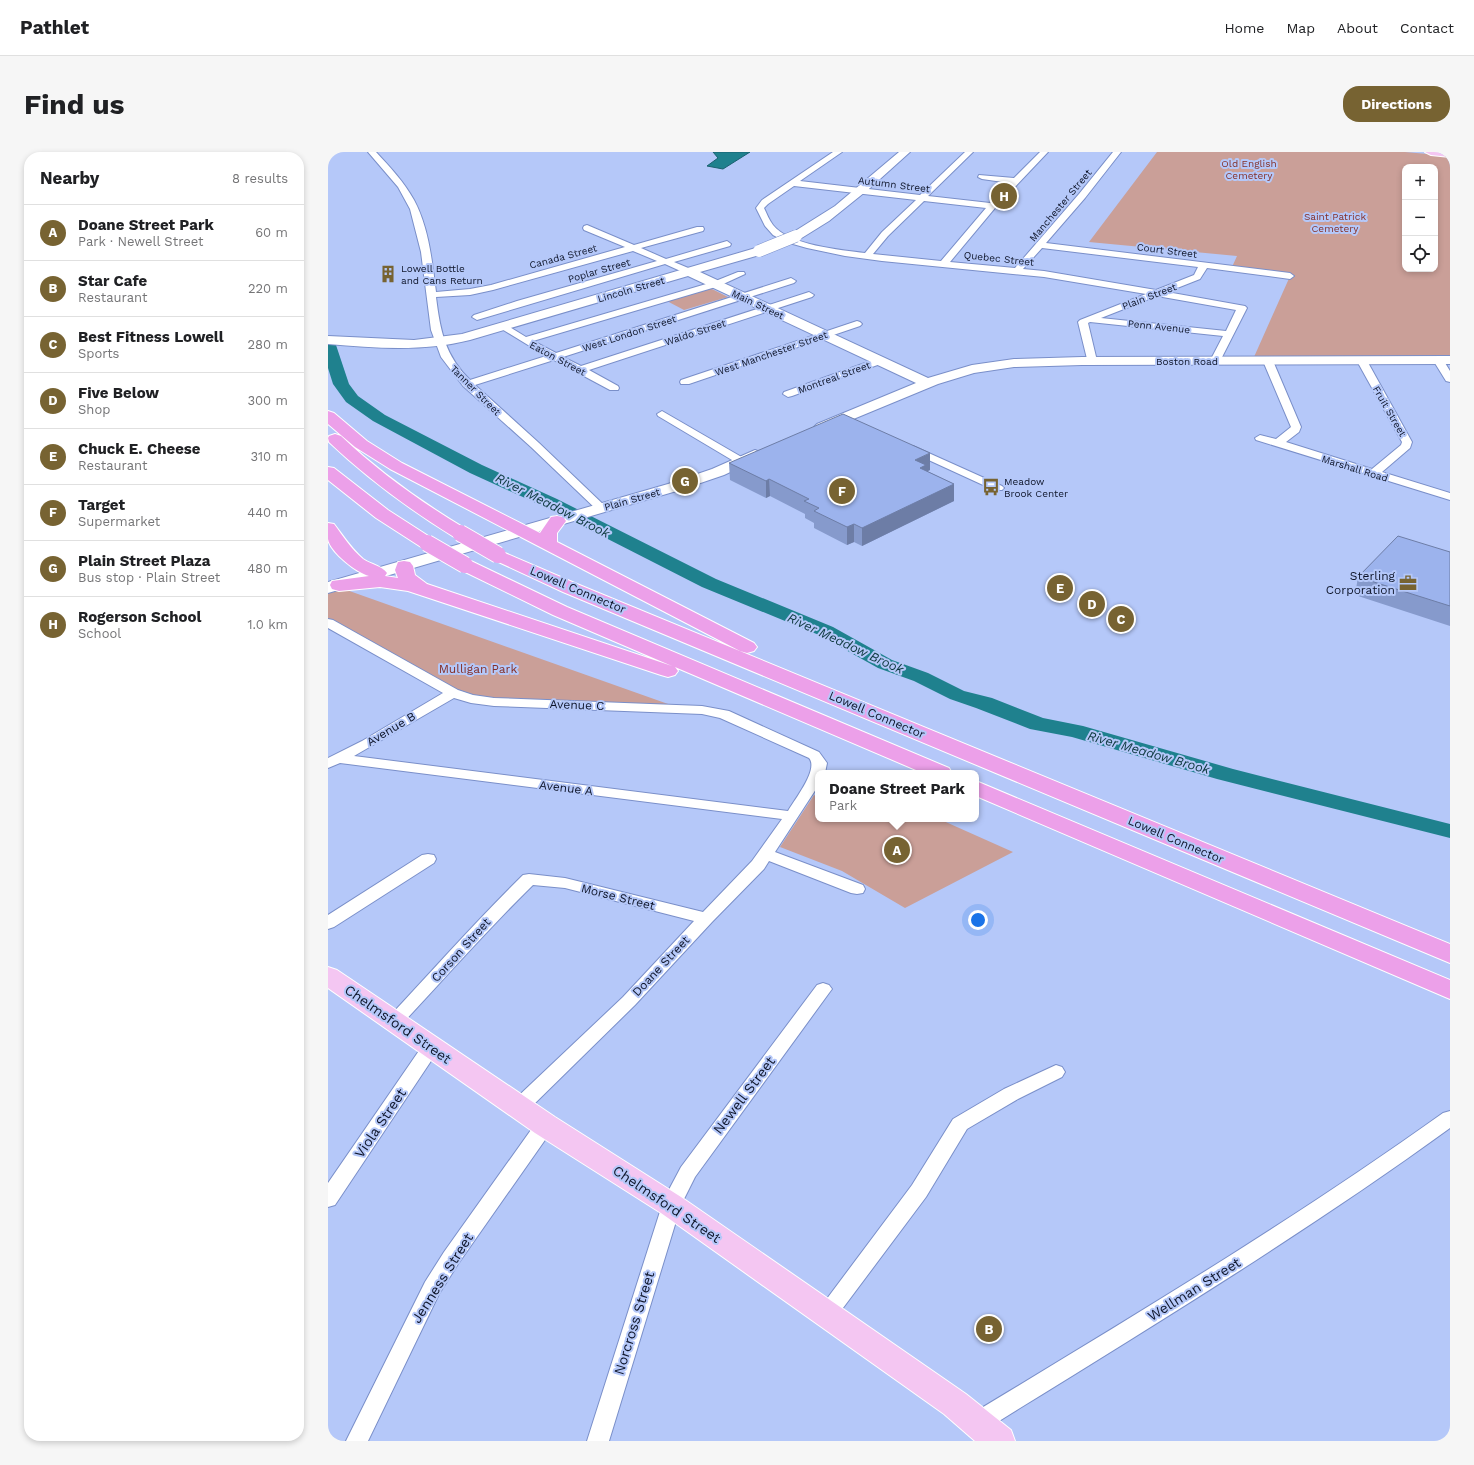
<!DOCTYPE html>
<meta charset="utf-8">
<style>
body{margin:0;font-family:"Work Sans",sans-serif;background:#f6f6f6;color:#202124}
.controls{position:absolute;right:12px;top:12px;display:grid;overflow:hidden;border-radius:8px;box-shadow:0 2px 6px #0003}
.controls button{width:36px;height:36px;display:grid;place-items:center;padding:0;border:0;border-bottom:1px solid #e0e0e0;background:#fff;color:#202124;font:20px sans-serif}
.you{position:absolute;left:650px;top:768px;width:14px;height:14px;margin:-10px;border:3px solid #fff;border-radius:50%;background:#1a73e8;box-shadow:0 0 0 6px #1a73e833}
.badge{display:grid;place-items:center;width:26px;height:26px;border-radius:50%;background:#776332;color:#fff;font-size:13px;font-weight:700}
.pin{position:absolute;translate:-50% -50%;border:2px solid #fff;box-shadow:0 1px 4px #0006}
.popup{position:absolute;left:487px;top:618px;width:164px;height:52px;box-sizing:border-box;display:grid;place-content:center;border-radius:8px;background:#fff;filter:drop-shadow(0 1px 3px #0005);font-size:13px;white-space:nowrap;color:#757577}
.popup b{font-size:15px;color:#202124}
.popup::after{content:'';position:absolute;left:50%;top:100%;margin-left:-8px;border:8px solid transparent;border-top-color:#fff}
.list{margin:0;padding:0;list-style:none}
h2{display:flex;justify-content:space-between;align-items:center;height:52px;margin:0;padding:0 16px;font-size:17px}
h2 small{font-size:13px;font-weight:400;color:#757577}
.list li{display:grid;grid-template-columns:26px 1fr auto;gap:12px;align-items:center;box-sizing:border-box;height:56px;padding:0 16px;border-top:1px solid #e0e0e0}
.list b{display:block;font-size:15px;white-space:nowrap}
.list p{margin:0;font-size:13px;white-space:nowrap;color:#757577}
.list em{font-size:13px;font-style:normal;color:#757577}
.icon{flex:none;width:22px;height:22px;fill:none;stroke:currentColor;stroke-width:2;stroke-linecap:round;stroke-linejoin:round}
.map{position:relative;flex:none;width:1122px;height:1289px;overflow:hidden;border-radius:16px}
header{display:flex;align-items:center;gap:24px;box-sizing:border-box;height:56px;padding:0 20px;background:#fff;border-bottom:1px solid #e0e0e0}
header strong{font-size:19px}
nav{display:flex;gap:22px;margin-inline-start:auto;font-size:14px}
.intro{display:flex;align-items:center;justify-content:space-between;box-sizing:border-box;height:96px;padding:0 24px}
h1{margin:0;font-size:28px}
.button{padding:10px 18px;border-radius:16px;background:#776332;color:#fff;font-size:14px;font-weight:700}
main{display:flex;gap:24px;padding:0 24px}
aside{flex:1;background:#fff;border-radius:16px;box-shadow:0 2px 6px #0003}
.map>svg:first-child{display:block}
</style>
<header>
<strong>Pathlet</strong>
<nav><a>Home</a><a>Map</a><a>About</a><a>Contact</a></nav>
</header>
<div class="intro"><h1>Find us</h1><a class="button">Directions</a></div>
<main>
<aside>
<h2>Nearby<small>8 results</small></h2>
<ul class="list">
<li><span class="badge">A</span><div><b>Doane Street Park</b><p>Park · Newell Street</p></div><em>60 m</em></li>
<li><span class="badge">B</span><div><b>Star Cafe</b><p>Restaurant</p></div><em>220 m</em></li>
<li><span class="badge">C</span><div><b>Best Fitness Lowell</b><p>Sports</p></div><em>280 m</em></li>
<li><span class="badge">D</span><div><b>Five Below</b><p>Shop</p></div><em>300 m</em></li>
<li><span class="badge">E</span><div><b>Chuck E. Cheese</b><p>Restaurant</p></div><em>310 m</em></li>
<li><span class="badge">F</span><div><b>Target</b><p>Supermarket</p></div><em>440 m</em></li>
<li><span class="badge">G</span><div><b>Plain Street Plaza</b><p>Bus stop · Plain Street</p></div><em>480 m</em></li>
<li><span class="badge">H</span><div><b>Rogerson School</b><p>School</p></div><em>1.0 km</em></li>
</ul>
</aside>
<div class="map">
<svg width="1122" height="1289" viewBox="0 0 1122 1289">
<rect width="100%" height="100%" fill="#b5c8f9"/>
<!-- green -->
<path fill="#ca9f98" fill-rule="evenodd" d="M 829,0 L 1077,0 L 1122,4 L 1122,204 L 926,205 L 963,122 L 904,115 L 909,104 L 761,90 ZM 1077,15 L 1107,15 L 1107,117 L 1077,117 Z
M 380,135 L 400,145 L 356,158 L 337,148 Z
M 0,436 L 13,436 L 357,558 L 143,547 L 0,471 Z
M 486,643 L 490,645 L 490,667 L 611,667 L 685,700 L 577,756 L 514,719 L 452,695 Z"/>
<!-- water -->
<path fill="#1f818e" stroke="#1a6170" d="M 385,0 L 422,0 L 395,17 L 379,14 L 390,6 Z"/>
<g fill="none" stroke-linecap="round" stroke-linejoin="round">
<!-- river -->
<path fill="#1f818e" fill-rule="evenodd" d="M 0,188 L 5,190 L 8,193 L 21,232 L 30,244 L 57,263 L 154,313 L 229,347 L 388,427 L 505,475 L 564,508 L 600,521 L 636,539 L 664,546 L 715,566 L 755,574 L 905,617 L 1122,672 L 1122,686 L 889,627 L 744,585 L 702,577 L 648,556 L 622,547 L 586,529 L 550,516 L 491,483 L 374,435 L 217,355 L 142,321 L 45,269 L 18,250 L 5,232 L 0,216 Z"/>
<!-- street casing -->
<g stroke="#7a8fc9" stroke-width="2">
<path id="street" d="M 40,0 L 48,0 C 62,15 76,30 86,48 C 101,76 104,109 108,140 L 142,137 L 163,133 L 297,95 L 256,78 L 255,76 L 256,74 L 259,73 L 306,93 L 369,75 L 375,75 L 376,77 L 375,79 L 313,96 L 338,107 L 399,89 L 403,92 L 402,94 L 346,110 L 365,118 L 366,120 L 365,122 L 359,122 L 337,112 L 149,168 L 144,165 L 146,163 L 189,149 L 329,109 L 305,99 L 165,138 L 142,143 L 108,145 C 112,178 117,204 142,228 L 218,204 L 172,176 L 170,174 L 172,172 L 175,171 L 198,185 L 385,130 L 410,120 L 416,120 L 417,122 L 391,134 L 205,189 L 228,201 L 460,127 L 463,126 L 468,129 L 466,131 L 235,205 L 253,214 L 478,141 L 481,140 L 486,143 L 484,145 L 261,218 L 290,234 L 291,236 L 290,238 L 282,238 L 226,208 L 147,233 L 211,291 L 279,356 L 277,358 L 269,358 L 203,295 L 135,234 L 113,205 L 103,178 L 93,100 L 82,57 L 70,35 Z
M 505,0 L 514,0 L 472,29 L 592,43 L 637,0 L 645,0 L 600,44 L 662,51 L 682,31 L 654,27 L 650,25 L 651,23 L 686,26 L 712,0 L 720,0 L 667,56 L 622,110 L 687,116 L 751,42 L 785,0 L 793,0 L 757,46 L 718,91 L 962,121 L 966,124 L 962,127 L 879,116 L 872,127 L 839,140 L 917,154 L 919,156 L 891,211 L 883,211 L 882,209 L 895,184 L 762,170 L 760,171 L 769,209 L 764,212 L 760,211 L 750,170 L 752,168 L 818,142 L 716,125 L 554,109 L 517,104 L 479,96 L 458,90 L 445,83 L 437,74 L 428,56 L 434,48 ZM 466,34 L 588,48 L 554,80 L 537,101 C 513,98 460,93 445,73 C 441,68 439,62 436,56 L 440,52 ZM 596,49 L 658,56 L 613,109 L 545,102 L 560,84 ZM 714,96 L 870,115 L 866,123 L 828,138 L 716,119 L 695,117 ZM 829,144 L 908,158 L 898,179 L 773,166 Z
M 529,169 L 532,170 L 534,172 L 532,174 L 361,232 L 353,232 L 352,230 L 353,228 Z
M 1110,205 L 1114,206 L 1122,219 L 1122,230 L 1118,229 L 1105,208 Z
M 551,206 L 555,207 L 556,209 L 555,211 L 464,244 L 460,245 L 455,242 L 456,240 Z
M 940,206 L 945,209 L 973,275 L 971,280 L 958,290 L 1044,317 L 1073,293 L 1074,290 L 1029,209 L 1030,207 L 1038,207 L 1084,290 L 1082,296 L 1054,320 L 1122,341 L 1122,348 L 928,288 L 927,286 L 932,283 L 948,287 L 963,275 L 935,209 Z
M 334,259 L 417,307 L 419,309 L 417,311 L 409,311 L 330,264 L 329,262 Z
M 585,294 L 674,334 L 676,336 L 674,338 L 666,338 L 581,299 L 580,297 Z
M 0,467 L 5,468 L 130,538 L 145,543 L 166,546 L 374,554 L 401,559 L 491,600 L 499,611 L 497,621 L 490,621 L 490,634 L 447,700 L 535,733 L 537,737 L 535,741 L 529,742 L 523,741 L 441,709 L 436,717 L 384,770 L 307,853 L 198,960 L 191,962 L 184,960 L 182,955 L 184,950 L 295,845 L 366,769 L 237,736 L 205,733 C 159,778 116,827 72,874 L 66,876 L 60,874 L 57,870 L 60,866 C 105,818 148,769 195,723 L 201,722 L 237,726 L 375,760 L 424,709 L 454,667 L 12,611 L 0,616 L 0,606 L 34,589 L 115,541 L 0,476 ZM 126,546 L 143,551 L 166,554 L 374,562 L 392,566 L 481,606 C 491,617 467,647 460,659 L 26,604 Z
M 100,702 L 106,703 L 108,707 L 106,711 L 6,775 L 0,777 L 0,763 L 94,703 Z
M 495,831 L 501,833 L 504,837 L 501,841 L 367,1025 L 353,1053 L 281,1289 L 259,1289 L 336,1047 L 353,1015 L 489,833 Z
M 103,888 L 109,890 L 112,895 L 109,900 L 7,1053 L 0,1055 L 0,1031 L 97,890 Z
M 728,913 L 734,915 L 737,920 L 734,925 L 690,947 L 639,977 L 598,1045 L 506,1168 L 499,1171 L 492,1168 L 489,1162 L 492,1156 L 584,1033 L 625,967 L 676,937 Z
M 1122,959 L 1122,976 C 973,1084 815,1180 658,1277 L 650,1280 L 642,1277 L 639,1270 L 642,1263 C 802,1166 963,1070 1115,961 Z
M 217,966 L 224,968 L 226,973 L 224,978 L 130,1112 L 111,1142 L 40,1289 L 18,1289 L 97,1130 L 116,1100 L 210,968 Z"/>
</g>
<!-- secondary casing -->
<g stroke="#7a8fc9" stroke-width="2">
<path id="secondary" d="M 571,0 L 582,0 L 542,36 L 501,69 L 472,87 L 464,87 L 462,84 L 464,81 L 507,54 Z
M 431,95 L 435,96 L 437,99 L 435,102 L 372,120 L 600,226 L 644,213 L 686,207 L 754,205 L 1122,204 L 1122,212 L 754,213 L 686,215 L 646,221 L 610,232 L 494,280 L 489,278 L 486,275 L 489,272 L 588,231 L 360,124 L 142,188 C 95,200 48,196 0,192 L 0,184 L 86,188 L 134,182 Z
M 427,298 L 432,300 L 435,303 L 432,306 L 396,323 L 352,338 L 0,441 L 0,430 L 340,332 L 384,317 Z"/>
</g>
<!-- primary casing -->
<g stroke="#fff" stroke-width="2">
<path id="primary" d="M 1097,0 L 1122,0 L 1122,5 L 1103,3 Z
M 0,815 L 9,818 L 227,965 L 353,1045 L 638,1242 L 683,1278 L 687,1289 L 647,1289 L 616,1262 L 333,1061 L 207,981 L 0,836 Z"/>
</g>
<!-- highway casing -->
<g stroke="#fff" stroke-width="2">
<path id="highway" d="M 0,259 L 6,261 L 39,289 L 74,311 L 212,381 L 223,365 L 229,364 L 235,365 L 238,369 L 229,381 L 229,390 L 426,491 L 429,495 L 426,499 L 419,501 L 412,499 L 62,317 L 27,295 L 0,272 Z
M 7,282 L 13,284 C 51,320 93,350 138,377 L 141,381 L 138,385 L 132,386 L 126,385 C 81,357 40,327 1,290 L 0,286 L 1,284 Z
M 0,315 L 6,316 L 60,358 L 105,387 L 108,391 L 105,395 L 99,396 L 93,395 L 48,366 L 0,328 Z
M 0,371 L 6,372 C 15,384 23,397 35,407 C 42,412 54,414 59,421 L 57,424 L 70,426 L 67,418 L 70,410 L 76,409 L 82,410 L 85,414 L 87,423 L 99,432 L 344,514 L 225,463 L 131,417 L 128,413 L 131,409 L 137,408 L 143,409 L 239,455 L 621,616 L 624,621 L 595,621 L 347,515 L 350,519 L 347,523 L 340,525 L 333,523 L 80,439 L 52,435 L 11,439 L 4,437 L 2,433 L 4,429 L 41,424 C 29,421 2,400 0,387 C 0,382 0,376 0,371 Z
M 170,398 L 249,432 L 1122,792 L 1122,811 L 235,440 L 164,407 L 161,403 L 164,399 Z
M 648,629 L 1122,828 L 1122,847 L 648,644 Z"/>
</g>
<!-- street -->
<use href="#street" fill="#fff" fill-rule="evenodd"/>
<!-- secondary -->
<use href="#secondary" fill="#fff" fill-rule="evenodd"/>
<!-- primary -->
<use href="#primary" fill="#f4c6f2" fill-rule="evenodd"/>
<!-- highway -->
<use href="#highway" fill="#eca0e9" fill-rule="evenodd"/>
<!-- secondary-bridge casing -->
<g stroke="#7a8fc9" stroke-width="13" stroke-linecap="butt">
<path id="secondary-bridge" d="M 431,99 L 468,84"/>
</g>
<!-- highway-bridge casing -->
<g stroke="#fff" stroke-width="18" stroke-linecap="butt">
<path id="highway-bridge" d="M 132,381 L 170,403
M 99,391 L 137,413"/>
</g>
<!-- secondary-bridge -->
<use href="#secondary-bridge" stroke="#fff" stroke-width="12"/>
<!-- highway-bridge -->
<use href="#highway-bridge" stroke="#eca0e9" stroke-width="16"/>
</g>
<!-- wall -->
<path fill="#869acc" d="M 401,311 L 602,318 L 599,319 L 626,332 L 626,349 L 534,394 L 526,390 L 519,393 L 486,376 L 486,371 L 477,366 L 477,362 L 442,344 L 438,346 L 402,328 Z
M 1122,400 L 1122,474 L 1027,443 L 1030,425 Z"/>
<!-- shaded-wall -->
<path fill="#6d7da6" d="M 602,301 L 602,318 L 598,320 L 592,333 L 587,308 Z
M 441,327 L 442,344 L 438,346 L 438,329 Z
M 626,332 L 626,349 L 534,394 L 534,376 Z
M 526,372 L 526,390 L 519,393 L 519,375 Z"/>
<!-- building -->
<path fill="#9cb3ed" stroke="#6d7da6" d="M 515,262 L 602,301 L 587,308 L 598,313 L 592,316 L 626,332 L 534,376 L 526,372 L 519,375 L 486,359 L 491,356 L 476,349 L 481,347 L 441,327 L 438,329 L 401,311 Z
M 1070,384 L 1122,400 L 1122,454 L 1030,425 Z"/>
<!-- icons -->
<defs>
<g id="building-bare" transform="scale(1.38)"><path d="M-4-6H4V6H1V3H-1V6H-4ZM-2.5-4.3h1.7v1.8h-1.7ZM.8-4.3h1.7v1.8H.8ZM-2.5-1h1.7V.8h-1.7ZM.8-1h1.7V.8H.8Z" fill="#776332" stroke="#b5c8f9" stroke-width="2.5" paint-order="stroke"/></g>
<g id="bus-bare" transform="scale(1.38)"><path d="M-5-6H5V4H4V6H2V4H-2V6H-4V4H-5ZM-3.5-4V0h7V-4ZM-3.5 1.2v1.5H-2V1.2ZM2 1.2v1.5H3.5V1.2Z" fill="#776332" stroke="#b5c8f9" stroke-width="2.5" paint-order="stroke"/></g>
<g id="office-bare" transform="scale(1.38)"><path d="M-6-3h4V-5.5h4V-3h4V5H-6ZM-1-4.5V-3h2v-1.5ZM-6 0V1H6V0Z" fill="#776332" stroke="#b5c8f9" stroke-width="2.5" paint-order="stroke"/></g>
</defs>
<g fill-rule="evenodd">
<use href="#building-bare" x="60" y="122"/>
<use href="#bus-bare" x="663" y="335"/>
<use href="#office-bare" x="1080" y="431"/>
</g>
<g text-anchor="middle" stroke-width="4" stroke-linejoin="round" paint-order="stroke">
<!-- far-park labels -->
<g font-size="10" fill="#843029" stroke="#b5c8f9">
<text x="921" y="15">Old English<tspan x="921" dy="12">Cemetery</tspan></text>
<text x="1007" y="68">Saint Patrick<tspan x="1007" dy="12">Cemetery</tspan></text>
</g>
<!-- far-street labels -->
<g font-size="10" fill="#0e152a" stroke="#b5c8f9">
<text transform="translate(566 32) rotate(7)" y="4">Autumn Street</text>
<text transform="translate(732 53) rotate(-50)" y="4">Manchester Street</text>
<text transform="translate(839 98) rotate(7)" y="4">Court Street</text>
<text transform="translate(235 104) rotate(-15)" y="4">Canada Street</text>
<text transform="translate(671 106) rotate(6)" y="4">Quebec Street</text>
<text transform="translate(271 118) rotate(-16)" y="4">Poplar Street</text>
<text transform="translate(303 137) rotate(-16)" y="4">Lincoln Street</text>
<text transform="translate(821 144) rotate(-21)" y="4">Plain Street</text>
<text transform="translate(430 152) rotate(25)" y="4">Main Street</text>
<text transform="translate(831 174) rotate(6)" y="4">Penn Avenue</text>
<text transform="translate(367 180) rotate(-18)" y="4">Waldo Street</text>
<text transform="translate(301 181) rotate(-18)" y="4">West London Street</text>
<text transform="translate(443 201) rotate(-19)" y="4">West Manchester Street</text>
<text transform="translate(230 206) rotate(28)" y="4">Eaton Street</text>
<text x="859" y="213">Boston Road</text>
<text transform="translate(506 225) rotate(-20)" y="4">Montreal Street</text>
<text transform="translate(148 238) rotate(45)" y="4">Tanner Street</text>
<text transform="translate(1062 259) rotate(60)" y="4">Fruit Street</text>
<text transform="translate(1027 316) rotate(17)" y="4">Marshall Road</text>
<text transform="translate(304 347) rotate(-16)" y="4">Plain Street</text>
</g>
<!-- far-poi labels -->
<g font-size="10" fill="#0e152a" stroke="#b5c8f9" text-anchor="start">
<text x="73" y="120">Lowell Bottle<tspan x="73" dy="12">and Cans Return</tspan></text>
<text x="676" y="333">Meadow<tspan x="676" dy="12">Brook Center</tspan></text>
</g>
<!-- poi labels -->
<g font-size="12" fill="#0e152a" stroke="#b5c8f9" text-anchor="end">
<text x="1067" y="428">Sterling<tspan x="1067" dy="14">Corporation</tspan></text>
</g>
<!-- street labels -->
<g font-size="12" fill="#0e152a" stroke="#b5c8f9">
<text transform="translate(250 438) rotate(23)" y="4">Lowell Connector</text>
<text transform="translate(249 553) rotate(2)" y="4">Avenue C</text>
<text transform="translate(549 563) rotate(23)" y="4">Lowell Connector</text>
<text transform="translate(63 577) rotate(-31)" y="4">Avenue B</text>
<text transform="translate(238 636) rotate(7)" y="4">Avenue A</text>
<text transform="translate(848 688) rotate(23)" y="4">Lowell Connector</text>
<text transform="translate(290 745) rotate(14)" y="4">Morse Street</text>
<text transform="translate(133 798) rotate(-48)" y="4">Corson Street</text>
<text transform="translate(333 814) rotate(-47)" y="4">Doane Street</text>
</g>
<!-- park labels -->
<g font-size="12" fill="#843029" stroke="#b5c8f9">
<text x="150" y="521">Mulligan Park</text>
</g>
<!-- water labels -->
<g font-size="13" font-style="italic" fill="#0d383e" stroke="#b5c8f9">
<text transform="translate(225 353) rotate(27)" y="5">River Meadow Brook</text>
<text transform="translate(518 491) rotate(25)" y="5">River Meadow Brook</text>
<text transform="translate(821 600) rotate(16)" y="5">River Meadow Brook</text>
</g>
<!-- near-street labels -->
<g font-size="14" fill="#0e152a" stroke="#b5c8f9">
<text transform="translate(70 872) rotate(35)" y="5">Chelmsford Street</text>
<text transform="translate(416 943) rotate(-53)" y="5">Newell Street</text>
<text transform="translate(52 971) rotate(-56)" y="5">Viola Street</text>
<text transform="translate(339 1052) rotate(34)" y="5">Chelmsford Street</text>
<text transform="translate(114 1126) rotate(-58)" y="5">Jenness Street</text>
<text transform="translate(866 1137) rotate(-32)" y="5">Wellman Street</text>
<text transform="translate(306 1171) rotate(-73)" y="5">Norcross Street</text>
</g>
</g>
</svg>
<div class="controls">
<button>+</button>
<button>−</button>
<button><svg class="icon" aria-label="locate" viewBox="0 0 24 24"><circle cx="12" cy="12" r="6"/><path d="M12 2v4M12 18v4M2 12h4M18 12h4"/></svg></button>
</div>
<div class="you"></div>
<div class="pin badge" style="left:569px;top:698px">A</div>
<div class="popup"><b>Doane Street Park</b>Park</div>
<div class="pin badge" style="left:661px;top:1177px">B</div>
<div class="pin badge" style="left:793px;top:467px">C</div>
<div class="pin badge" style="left:764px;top:452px">D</div>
<div class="pin badge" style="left:732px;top:436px">E</div>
<div class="pin badge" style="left:514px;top:339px">F</div>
<div class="pin badge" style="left:357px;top:329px">G</div>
<div class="pin badge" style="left:676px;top:44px">H</div>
</div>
</main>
